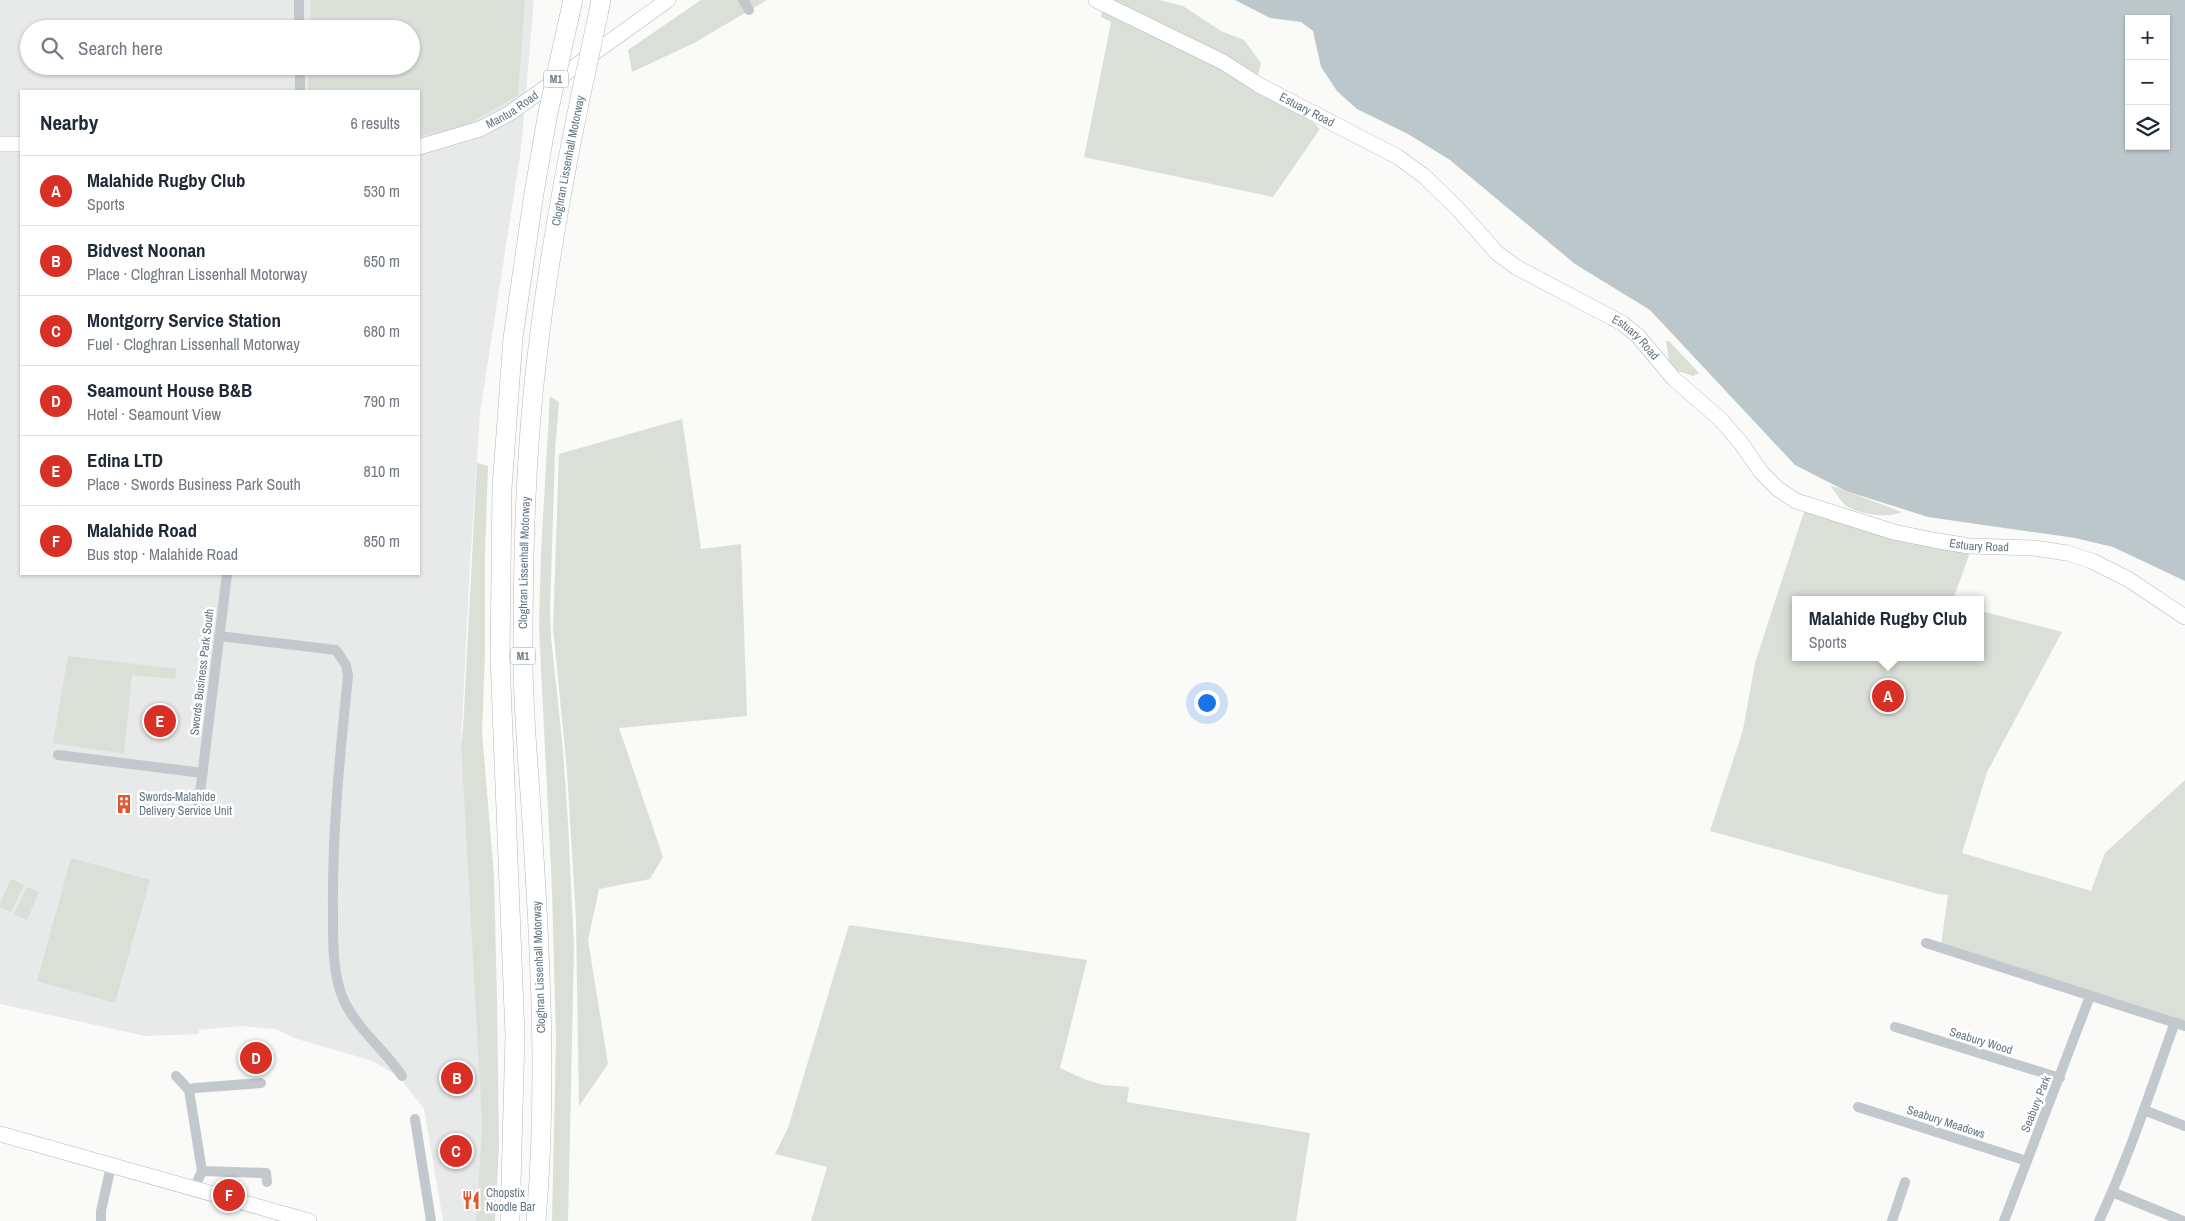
<!DOCTYPE html>
<meta charset="utf-8">
<style>
body{margin:0;font-family:"Archivo Narrow",sans-serif;background:#f2f2f3;color:#1f2937}
.controls{position:absolute;right:15px;top:15px;display:grid;overflow:hidden;border-radius:0px;box-shadow:0 1px 4px #0004}
.controls button{width:45px;height:45px;display:grid;place-items:center;padding:0;border:0;border-bottom:1px solid #e0e1e3;background:#fff;color:#1f2937;font:25px sans-serif}
.you{position:absolute;left:1206px;top:702px;width:18px;height:18px;margin:-12px;border:4px solid #fff;border-radius:50%;background:#1a73e8;box-shadow:0 0 0 8px #1a73e833}
.badge{display:grid;place-items:center;width:32px;height:32px;border-radius:50%;background:#d93025;color:#fff;font-size:16px;font-weight:700}
.pin{position:absolute;translate:-50% -50%;border:2px solid #fff;box-shadow:0 1px 5px #0006}
.popup{position:absolute;left:1792px;top:596px;width:192px;height:65px;box-sizing:border-box;display:grid;place-content:center;border-radius:0px;background:#fff;filter:drop-shadow(0 1px 4px #0005);font-size:16px;white-space:nowrap;color:#747a83}
.popup b{font-size:19px;color:#1f2937}
.popup::after{content:'';position:absolute;left:50%;top:100%;margin-left:-10px;border:10px solid transparent;border-top-color:#fff}
.list{margin:0;padding:0;list-style:none}
h2{display:flex;justify-content:space-between;align-items:center;height:65px;margin:0;padding:0 20px;font-size:21px}
h2 small{font-size:16px;font-weight:400;color:#747a83}
.list li{display:grid;grid-template-columns:32px 1fr auto;gap:15px;align-items:center;box-sizing:border-box;height:70px;padding:0 20px;border-top:1px solid #e0e1e3}
.list b{display:block;font-size:19px;white-space:nowrap}
.list p{margin:0;font-size:16px;white-space:nowrap;color:#747a83}
.list em{font-size:16px;font-style:normal;color:#747a83}
.icon{flex:none;width:28px;height:28px;fill:none;stroke:currentColor;stroke-width:2;stroke-linecap:round;stroke-linejoin:round}
.map{position:relative;flex:none;width:2185px;height:1221px;overflow:hidden}
.search{position:absolute;background:#fff;box-shadow:0 1px 4px #0004;left:20px;top:20px;width:400px;height:55px;display:flex;align-items:center;gap:12px;box-sizing:border-box;padding:0 18px;border-radius:28px;color:#747a83;font-size:19px}
.panel{position:absolute;background:#fff;box-shadow:0 1px 4px #0004;left:20px;top:90px;width:400px;height:485px;border-radius:0px}
.map>svg:first-child{display:block}
</style>
<div class="map">
<svg width="2185" height="1221" viewBox="0 0 2185 1221">
<rect width="100%" height="100%" fill="#fafaf8"/>
<!-- built -->
<path fill="#e8e9e9" fill-rule="evenodd" d="M 0,0 L 534,0 L 521,149 L 480,413 L 470,565 L 461,745 L 482,1124 L 476,1221 L 443,1221 L 424,1109 L 400,1078 L 373,1061 L 297,1039 L 276,1029 L 240,1026 L 199,1030 L 199,1034 L 145,1036 L 0,1004 ZM 29,29 L 411,29 L 411,66 L 29,66 ZM 21,91 L 419,91 L 419,574 L 21,574 Z"/>
<!-- green -->
<path fill="#dadfd7" d="M 311,0 L 525,0 L 518,95 L 459,130 L 419,136 L 419,91 L 308,91 L 309,66 L 411,66 L 411,29 L 310,29 Z
M 701,0 L 767,0 L 694,43 L 632,72 L 628,50 Z
M 1104,0 L 1160,0 L 1183,6 L 1221,31 L 1244,40 L 1261,63 L 1255,87 L 1306,115 L 1320,129 L 1273,197 L 1084,157 L 1111,22 L 1101,17 Z
M 1666,341 L 1669,341 L 1699,373 L 1693,376 L 1675,370 L 1669,361 Z
M 550,396 L 559,402 L 555,451 L 550,612 L 551,637 L 563,750 L 568,823 L 574,948 L 568,1221 L 552,1221 L 556,1040 L 552,890 L 539,627 L 541,553 Z
M 682,419 L 701,549 L 741,544 L 747,716 L 619,728 L 663,857 L 650,879 L 599,889 L 588,940 L 608,1064 L 579,1106 L 576,919 L 567,770 L 553,628 L 559,454 Z
M 477,463 L 488,466 L 485,553 L 485,652 L 482,733 L 494,876 L 497,1001 L 499,1147 L 495,1221 L 476,1221 L 482,1125 L 461,745 L 463,730 Z
M 1830,485 L 1902,512 C 1888,519 1862,514 1848,507 C 1841,503 1835,491 1830,485 Z
M 1804,512 L 1970,552 L 1953,600 L 1796,600 L 1796,657 L 1980,657 L 1981,611 L 2062,632 L 1987,772 L 1962,853 L 2091,891 L 2105,853 L 2185,780 L 2185,1023 L 1941,945 L 1948,895 L 1938,894 L 1710,831 L 1743,730 L 1755,663 Z
M 68,656 L 177,669 L 175,679 L 132,675 L 124,754 L 53,743 Z
M 71,858 L 150,880 L 115,1003 L 37,981 Z
M 11,879 L 24,885 L 11,912 L 0,907 L 0,904 Z
M 27,887 L 39,892 L 27,920 L 14,914 Z
M 849,925 L 1087,960 L 1060,1068 L 1084,1079 L 1103,1085 L 1129,1087 L 1127,1102 L 1310,1133 L 1296,1221 L 811,1221 L 827,1167 L 775,1154 L 788,1128 Z"/>
<!-- water -->
<path fill="#bbc7cb" fill-rule="evenodd" d="M 1235,0 L 2185,0 L 2185,581 L 2113,547 L 2075,538 L 1928,517 L 1846,491 L 1795,465 L 1650,310 L 1575,264 L 1450,160 L 1408,134 L 1357,109 L 1337,91 L 1321,67 L 1313,31 L 1301,22 L 1270,18 ZM 2129,19 L 2166,19 L 2166,146 L 2129,146 Z"/>
<g fill="none" stroke-linecap="round" stroke-linejoin="round">
<!-- secondary casing -->
<g stroke="#b3babf" stroke-width="16">
<g id="secondary">
<path id="s1" d="M 1096,0 L 1223,62 L 1259,85 L 1398,157 L 1424,176 L 1458,209 L 1497,253 L 1516,267 L 1622,323 L 1638,336 L 1674,379 L 1720,419 L 1741,443 L 1761,472 L 1778,489 L 1796,501 L 1894,532 L 1933,540 L 1969,546 L 2034,548 L 2067,553 L 2092,561 L 2128,579 L 2185,617"/>
<path d="M 0,144 L 21,144"/>
<path id="s2" d="M 419,147 L 480,129 L 510,113 L 668,0"/>
<path d="M 0,1134 L 309,1221"/>
</g>
</g>
<!-- highway casing -->
<g stroke="#b4b9bd" stroke-width="20">
<g id="highway">
<path d="M 598,15 L 601,0"/>
<path d="M 564,40 L 573,0"/>
<path d="M 510,1221 L 515,1035 L 500,658 L 502,488 L 513,338 L 534,193 L 547,118"/>
<path id="s3" d="M 536,1221 C 547,1095 541,966 533,840 C 530,780 523,719 523,658 C 523,558 525,457 537,357 C 547,269 563,181 581,94"/>
</g>
</g>
<!-- street -->
<path stroke="#c3c8cc" stroke-width="10" d="M 743,0 L 749,10
M 299,29 L 299,0
M 300,66 L 300,91
M 219,636 L 336,650 L 346,665 L 348,676 C 340,754 332,832 333,911 C 333,940 332,974 344,1001 C 358,1030 385,1050 402,1076
M 58,755 L 203,773
M 198,809 L 227,574
M 1926,943 L 2185,1026
M 1895,1027 L 2060,1078
M 176,1076 L 189,1090
M 1858,1107 L 2027,1161
M 2144,1110 L 2185,1126
M 415,1119 L 431,1221
M 202,1171 L 266,1173 L 267,1182
M 194,1189 L 202,1171 L 189,1090 L 195,1088 L 261,1083
M 2112,1192 L 2183,1221
M 101,1221 L 101,1211 L 111,1166
M 1892,1221 L 1905,1182
M 2004,1221 L 2090,996
M 2099,1221 C 2129,1157 2151,1089 2175,1022"/>
<!-- secondary -->
<use href="#secondary" stroke="#fff" stroke-width="15"/>
<!-- highway -->
<use href="#highway" stroke="#fff" stroke-width="19"/>
<!-- highway-bridge casing -->
<g stroke="#b4b9bd" stroke-width="20" stroke-linecap="butt">
<path id="highway-bridge" d="M 581,94 L 598,15
M 547,118 L 564,40"/>
</g>
<!-- highway-bridge -->
<use href="#highway-bridge" stroke="#fff" stroke-width="19"/>
</g>
<!-- icons -->
<defs>
<g id="building-bare" transform="scale(1.5)"><path d="M-4-6H4V6H1V3H-1V6H-4ZM-2.5-4.3h1.7v1.8h-1.7ZM.8-4.3h1.7v1.8H.8ZM-2.5-1h1.7V.8h-1.7ZM.8-1h1.7V.8H.8Z" fill="#e4572e" stroke="#fff" stroke-width="2.5" paint-order="stroke"/></g>
<g id="restaurant-bare" transform="scale(1.5)"><path d="M-5-6h1v4h1v-4h1v4h1v-4h1v5L-1.5 .5V6h-2V.5L-5-1ZM5-6V6H3V1.5H1.5Q1.5-4 5-6Z" fill="#e4572e" stroke="#fff" stroke-width="2.5" paint-order="stroke"/></g>
</defs>
<g fill-rule="evenodd">
<use href="#building-bare" x="124" y="804"/>
<use href="#restaurant-bare" x="471" y="1200"/>
</g>
<g text-anchor="middle" stroke-width="5" stroke-linejoin="round" paint-order="stroke">
<!-- shield labels -->
<g fill="#fff" stroke="#939fa8" stroke-width="1">
<rect x="543.5" y="70.5" width="25" height="17" rx="4"/>
<rect x="510.5" y="647.5" width="25" height="17" rx="4"/>
</g>
<g font-size="11" font-weight="bold" fill="#657683">
<text x="556" y="83">M1</text>
<text x="523" y="660">M1</text>
</g>
<!-- street labels -->
<g font-size="12" fill="#657683" stroke="#fff">
<text dy="4" stroke="none"><textPath href="#s2" startOffset="101">Mantua Road</textPath></text>
<text dy="4" stroke="none"><textPath href="#s1" startOffset="238">Estuary Road</textPath></text>
<text dy="4" stroke="none"><textPath href="#s3" startOffset="1064">Cloghran Lissenhall Motorway</textPath></text>
<text dy="4" stroke="none"><textPath href="#s1" startOffset="642">Estuary Road</textPath></text>
<text dy="4" stroke="none"><textPath href="#s1" startOffset="1062">Estuary Road</textPath></text>
<text dy="4" stroke="none"><textPath href="#s3" startOffset="659">Cloghran Lissenhall Motorway</textPath></text>
<text transform="translate(202 672) rotate(-83)" y="4">Swords Business Park South</text>
<text transform="translate(539 967) rotate(-92)" y="4">Cloghran Lissenhall Motorway</text>
<text transform="translate(1981 1041) rotate(17)" y="4">Seabury Wood</text>
<text transform="translate(2036 1104) rotate(-68)" y="4">Seabury Park</text>
<text transform="translate(1946 1122) rotate(18)" y="4">Seabury Meadows</text>
</g>
<!-- poi labels -->
<g font-size="12" fill="#657683" stroke="#fff" text-anchor="start">
<text x="139" y="801">Swords-Malahide<tspan x="139" dy="14">Delivery Service Unit</tspan></text>
<text x="486" y="1197">Chopstix<tspan x="486" dy="14">Noodle Bar</tspan></text>
</g>
</g>
</svg>
<div class="controls">
<button>+</button>
<button>−</button>
<button><svg class="icon" aria-label="layers" viewBox="0 0 24 24"><path d="M12 4l9 5-9 5-9-5zM3 14l9 5 9-5"/></svg></button>
</div>
<div class="you"></div>
<div class="pin badge" style="left:1888px;top:696px">A</div>
<div class="popup"><b>Malahide Rugby Club</b>Sports</div>
<div class="pin badge" style="left:457px;top:1078px">B</div>
<div class="pin badge" style="left:456px;top:1151px">C</div>
<div class="pin badge" style="left:256px;top:1058px">D</div>
<div class="pin badge" style="left:160px;top:721px">E</div>
<div class="pin badge" style="left:229px;top:1195px">F</div>
<div class="search"><svg class="icon" aria-label="search" viewBox="0 0 24 24"><circle cx="10" cy="10" r="6"/><path d="M15 15l6 6"/></svg>Search here</div>
<section class="panel">
<h2>Nearby<small>6 results</small></h2>
<ul class="list">
<li><span class="badge">A</span><div><b>Malahide Rugby Club</b><p>Sports</p></div><em>530 m</em></li>
<li><span class="badge">B</span><div><b>Bidvest Noonan</b><p>Place · Cloghran Lissenhall Motorway</p></div><em>650 m</em></li>
<li><span class="badge">C</span><div><b>Montgorry Service Station</b><p>Fuel · Cloghran Lissenhall Motorway</p></div><em>680 m</em></li>
<li><span class="badge">D</span><div><b>Seamount House B&amp;B</b><p>Hotel · Seamount View</p></div><em>790 m</em></li>
<li><span class="badge">E</span><div><b>Edina LTD</b><p>Place · Swords Business Park South</p></div><em>810 m</em></li>
<li><span class="badge">F</span><div><b>Malahide Road</b><p>Bus stop · Malahide Road</p></div><em>850 m</em></li>
</ul>
</section>
</div>
